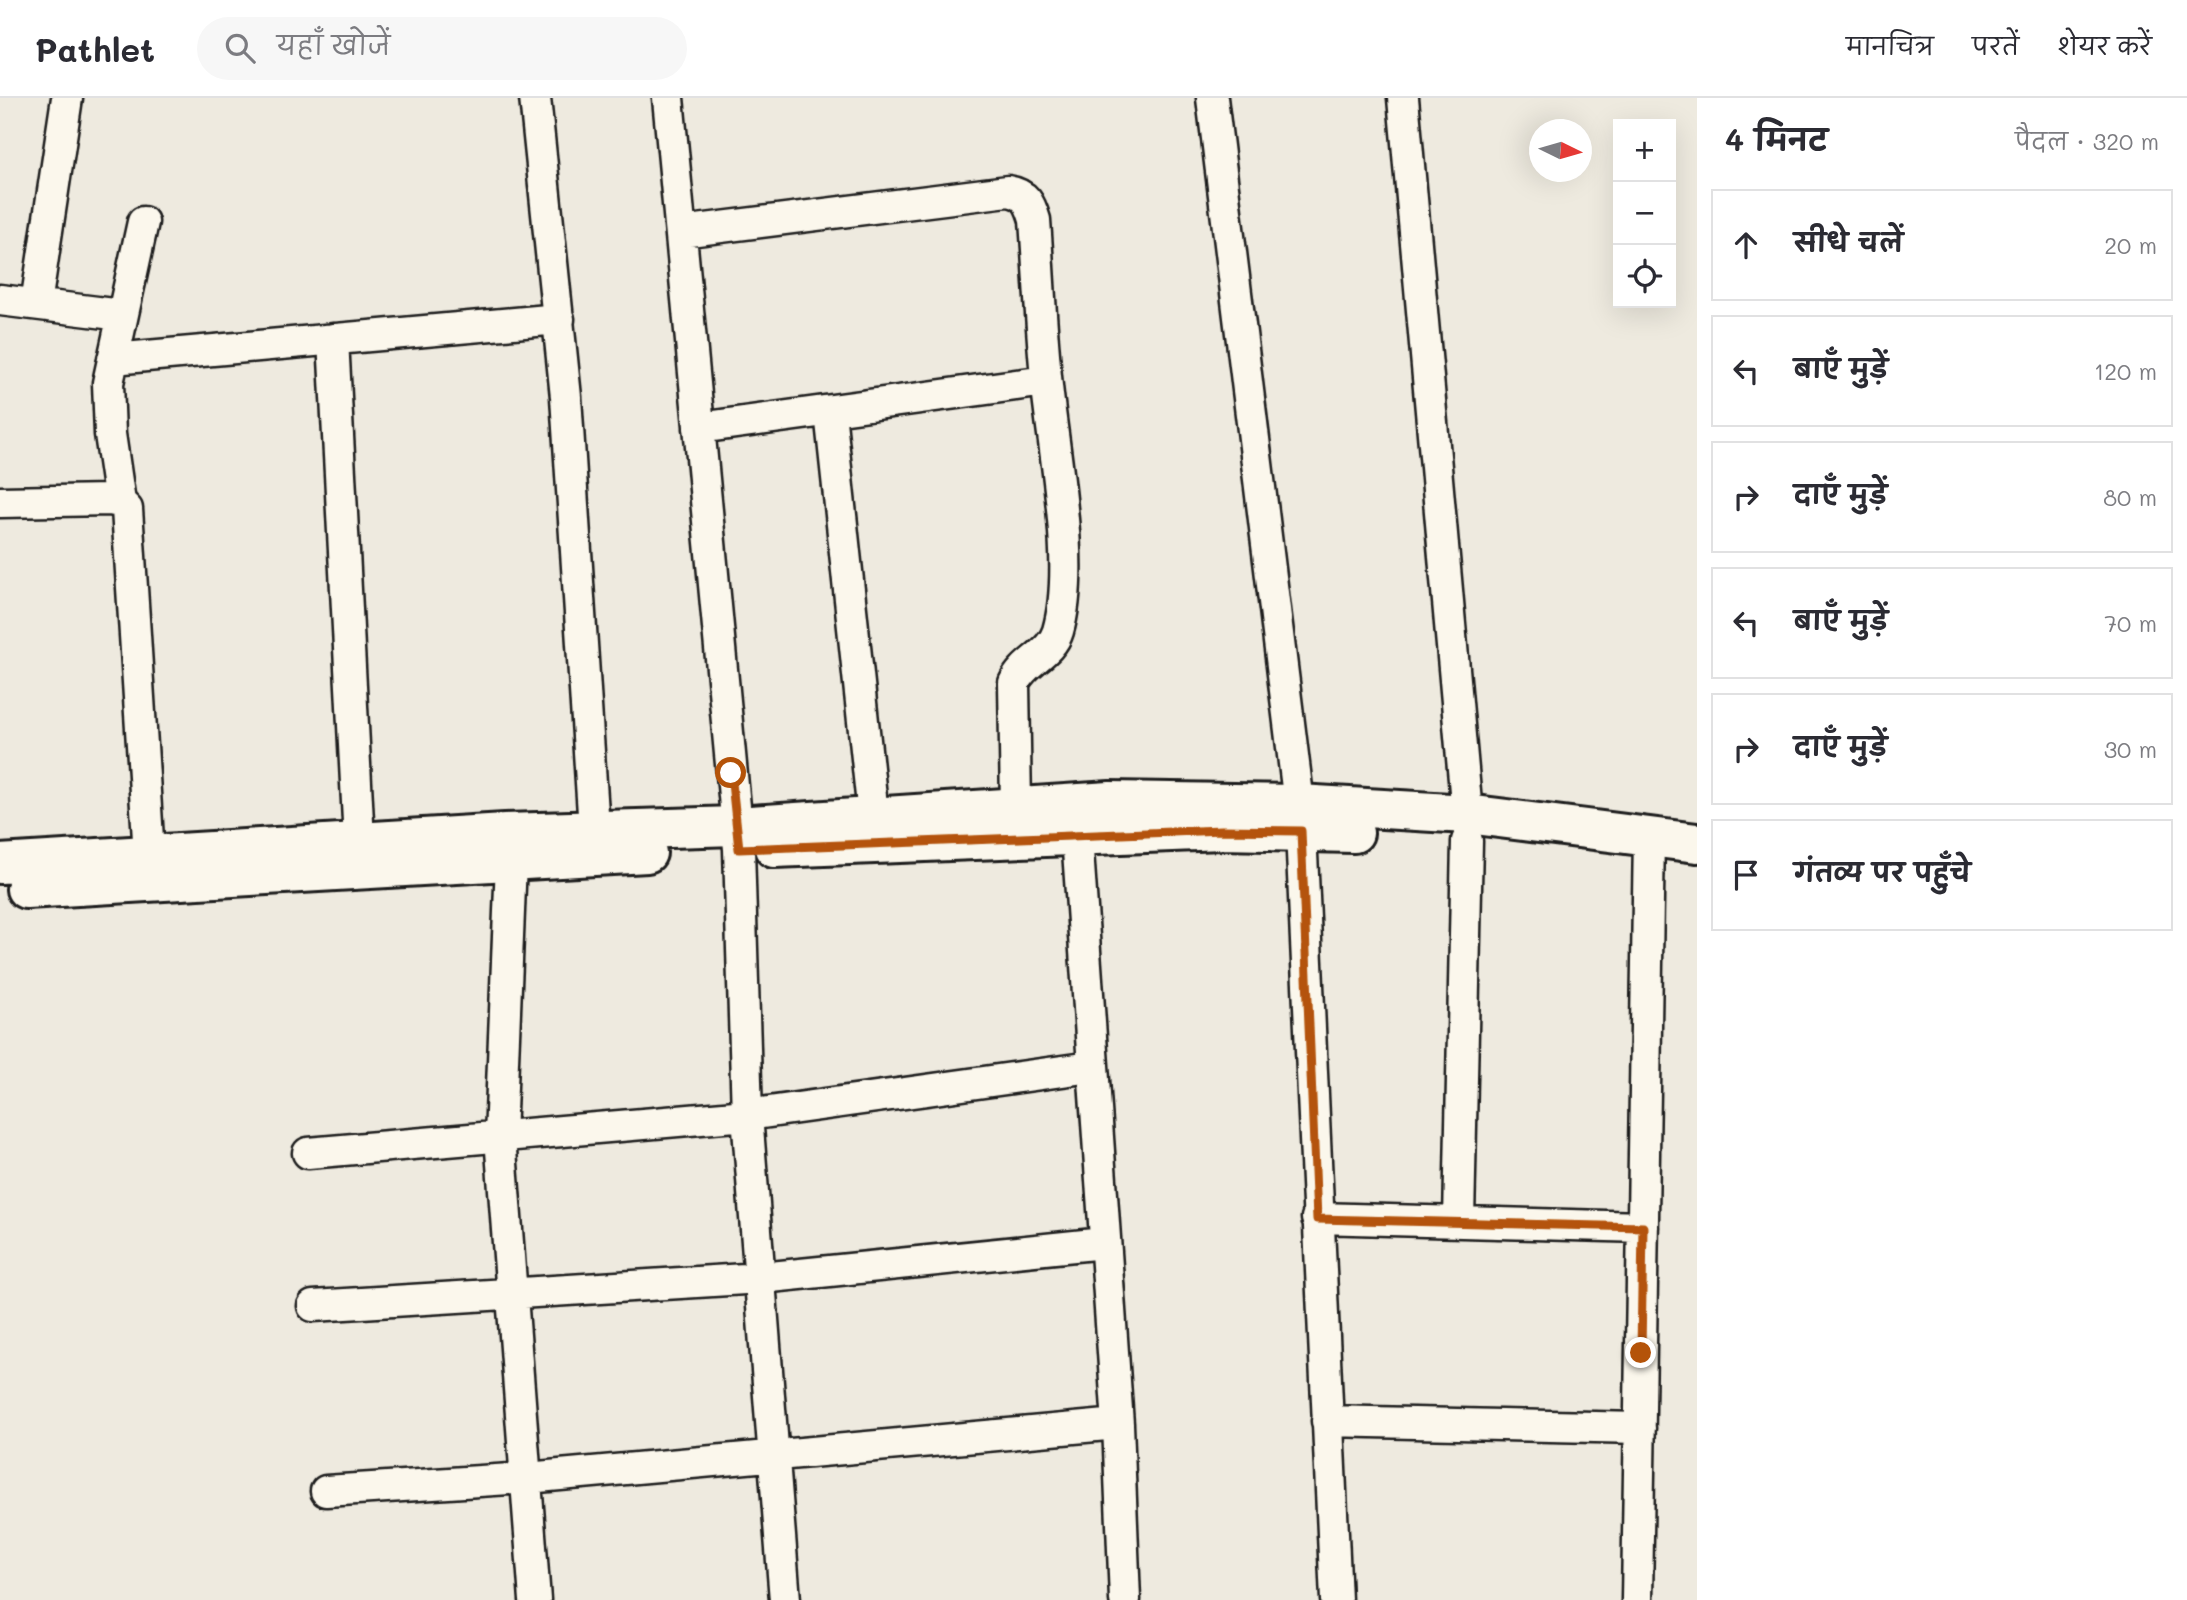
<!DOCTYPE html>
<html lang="hi">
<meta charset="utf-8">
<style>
body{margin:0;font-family:Mali,"Playpen Sans Deva",sans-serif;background:#f7f7f7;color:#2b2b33}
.controls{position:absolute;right:21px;top:21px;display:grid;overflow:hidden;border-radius:0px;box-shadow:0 7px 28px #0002}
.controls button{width:63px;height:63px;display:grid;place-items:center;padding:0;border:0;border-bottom:2px solid #e1e1e2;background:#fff;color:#2b2b33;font:35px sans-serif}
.compass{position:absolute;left:1529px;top:21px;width:63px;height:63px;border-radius:50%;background:#fff;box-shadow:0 7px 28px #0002;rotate:95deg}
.stop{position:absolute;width:21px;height:21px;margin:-16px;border:5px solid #b45309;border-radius:50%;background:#fff}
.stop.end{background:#b45309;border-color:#fff;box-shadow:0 2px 7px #0008}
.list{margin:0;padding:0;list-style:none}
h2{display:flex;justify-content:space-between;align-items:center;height:91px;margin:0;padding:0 28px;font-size:30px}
h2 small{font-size:23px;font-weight:400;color:#7c7c81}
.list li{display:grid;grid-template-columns:46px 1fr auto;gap:21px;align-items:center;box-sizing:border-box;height:112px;margin:0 14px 14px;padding:0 14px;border:2px solid #e1e1e2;border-radius:0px}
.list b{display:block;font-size:26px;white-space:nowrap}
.list em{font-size:23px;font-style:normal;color:#7c7c81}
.icon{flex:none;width:38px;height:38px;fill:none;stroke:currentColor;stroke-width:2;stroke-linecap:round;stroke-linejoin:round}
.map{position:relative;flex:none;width:1697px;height:1502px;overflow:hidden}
header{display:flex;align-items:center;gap:42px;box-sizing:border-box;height:98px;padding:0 35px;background:#fff;border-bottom:2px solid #e1e1e2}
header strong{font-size:33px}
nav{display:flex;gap:38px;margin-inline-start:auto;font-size:24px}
.search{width:490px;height:63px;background:#f7f7f7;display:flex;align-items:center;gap:18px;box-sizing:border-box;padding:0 24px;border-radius:38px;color:#7c7c81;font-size:26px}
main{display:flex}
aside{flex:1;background:#fff}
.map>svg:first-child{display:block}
</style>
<header>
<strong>Pathlet</strong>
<div class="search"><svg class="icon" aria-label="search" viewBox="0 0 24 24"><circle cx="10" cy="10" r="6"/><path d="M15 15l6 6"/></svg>यहाँ खोजें</div>
<nav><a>मानचित्र</a><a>परतें</a><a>शेयर करें</a></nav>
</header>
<main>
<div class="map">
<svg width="1697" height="1502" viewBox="0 0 1697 1502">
<rect width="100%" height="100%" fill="#eeeadf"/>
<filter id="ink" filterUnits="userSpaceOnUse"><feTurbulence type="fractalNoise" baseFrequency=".0143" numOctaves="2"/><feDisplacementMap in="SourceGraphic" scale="14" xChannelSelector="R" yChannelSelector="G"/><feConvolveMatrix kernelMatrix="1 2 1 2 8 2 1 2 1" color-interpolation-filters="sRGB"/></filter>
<g filter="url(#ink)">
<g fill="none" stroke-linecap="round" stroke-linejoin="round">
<!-- street casing -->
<g stroke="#1c1c1c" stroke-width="35">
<path id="street" d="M 535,0 L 566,299 L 594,731
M 668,0 L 739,751 L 747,1017 L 785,1502
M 1212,0 L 1299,706
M 1403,0 L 1467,716
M 681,134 L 1008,93 C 1026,96 1030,105 1035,122 C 1039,177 1041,233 1047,288 C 1054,357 1077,468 1058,533 C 1051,556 1024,563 1014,585 L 1016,709
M 0,202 L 122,217
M 36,206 L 67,0
M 333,241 L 359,743
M 113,261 L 559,221
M 830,314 L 873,717
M 699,330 L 1046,283
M 0,404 L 110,402 L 120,404 L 127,411 L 149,757
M 120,404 L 110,336 L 108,285 L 143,124
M 1301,733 L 1336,1502
M 1077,738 L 1118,1326 L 1125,1502
M 511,763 L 500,1039 L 535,1502
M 308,1055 L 747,1017 L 1091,969
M 1317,1120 L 1643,1129
M 1459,1123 L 1467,743
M 313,1208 L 761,1180 L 1104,1145
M 1327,1323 L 1640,1330
M 326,1393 L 527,1380 L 1118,1326
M 1637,1502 L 1649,737"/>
</g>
<!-- secondary casing -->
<g stroke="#1c1c1c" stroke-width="44">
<path id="secondary" d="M 774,750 L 1222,732 L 1354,735
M 0,766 L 505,735 L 736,728 L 1110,703 L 1299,706 L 1467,716 L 1697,745
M 26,791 L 647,755"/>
</g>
<!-- street -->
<use href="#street" stroke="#fbf7ec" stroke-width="30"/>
<!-- secondary -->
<use href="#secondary" stroke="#fbf7ec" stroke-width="38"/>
</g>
</g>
<g fill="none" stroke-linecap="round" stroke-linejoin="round" filter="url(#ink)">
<!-- route -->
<path stroke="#b45309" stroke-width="9" d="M 731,675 L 739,751 L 1222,732 L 1301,733 L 1317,1121 L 1643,1129 L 1641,1255"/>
</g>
</svg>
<div class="controls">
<button>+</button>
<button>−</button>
<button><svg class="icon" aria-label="locate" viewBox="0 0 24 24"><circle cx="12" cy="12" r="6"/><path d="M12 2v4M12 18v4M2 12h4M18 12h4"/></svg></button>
</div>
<svg class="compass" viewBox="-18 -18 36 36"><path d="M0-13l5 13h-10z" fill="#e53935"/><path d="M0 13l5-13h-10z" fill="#7c7c81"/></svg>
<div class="stop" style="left:731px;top:675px"></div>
<div class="stop end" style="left:1641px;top:1255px"></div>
</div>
<aside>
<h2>4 मिनट<small>पैदल · 320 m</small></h2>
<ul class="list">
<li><svg class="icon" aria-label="ahead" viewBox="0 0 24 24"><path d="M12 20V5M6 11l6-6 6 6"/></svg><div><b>सीधे चलें</b></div><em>20 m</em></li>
<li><svg class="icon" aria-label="left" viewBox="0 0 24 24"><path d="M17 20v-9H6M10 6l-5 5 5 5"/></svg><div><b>बाएँ मुड़ें</b></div><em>120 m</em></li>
<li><svg class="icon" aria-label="right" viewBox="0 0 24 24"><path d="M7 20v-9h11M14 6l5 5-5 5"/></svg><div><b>दाएँ मुड़ें</b></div><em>80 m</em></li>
<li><svg class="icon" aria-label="left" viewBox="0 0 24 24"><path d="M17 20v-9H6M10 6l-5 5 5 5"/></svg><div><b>बाएँ मुड़ें</b></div><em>70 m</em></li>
<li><svg class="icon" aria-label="right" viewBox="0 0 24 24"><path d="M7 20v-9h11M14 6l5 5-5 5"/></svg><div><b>दाएँ मुड़ें</b></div><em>30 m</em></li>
<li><svg class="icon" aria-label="arrive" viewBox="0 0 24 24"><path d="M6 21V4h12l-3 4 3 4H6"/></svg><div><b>गंतव्य पर पहुँचे</b></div></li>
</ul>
</aside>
</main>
